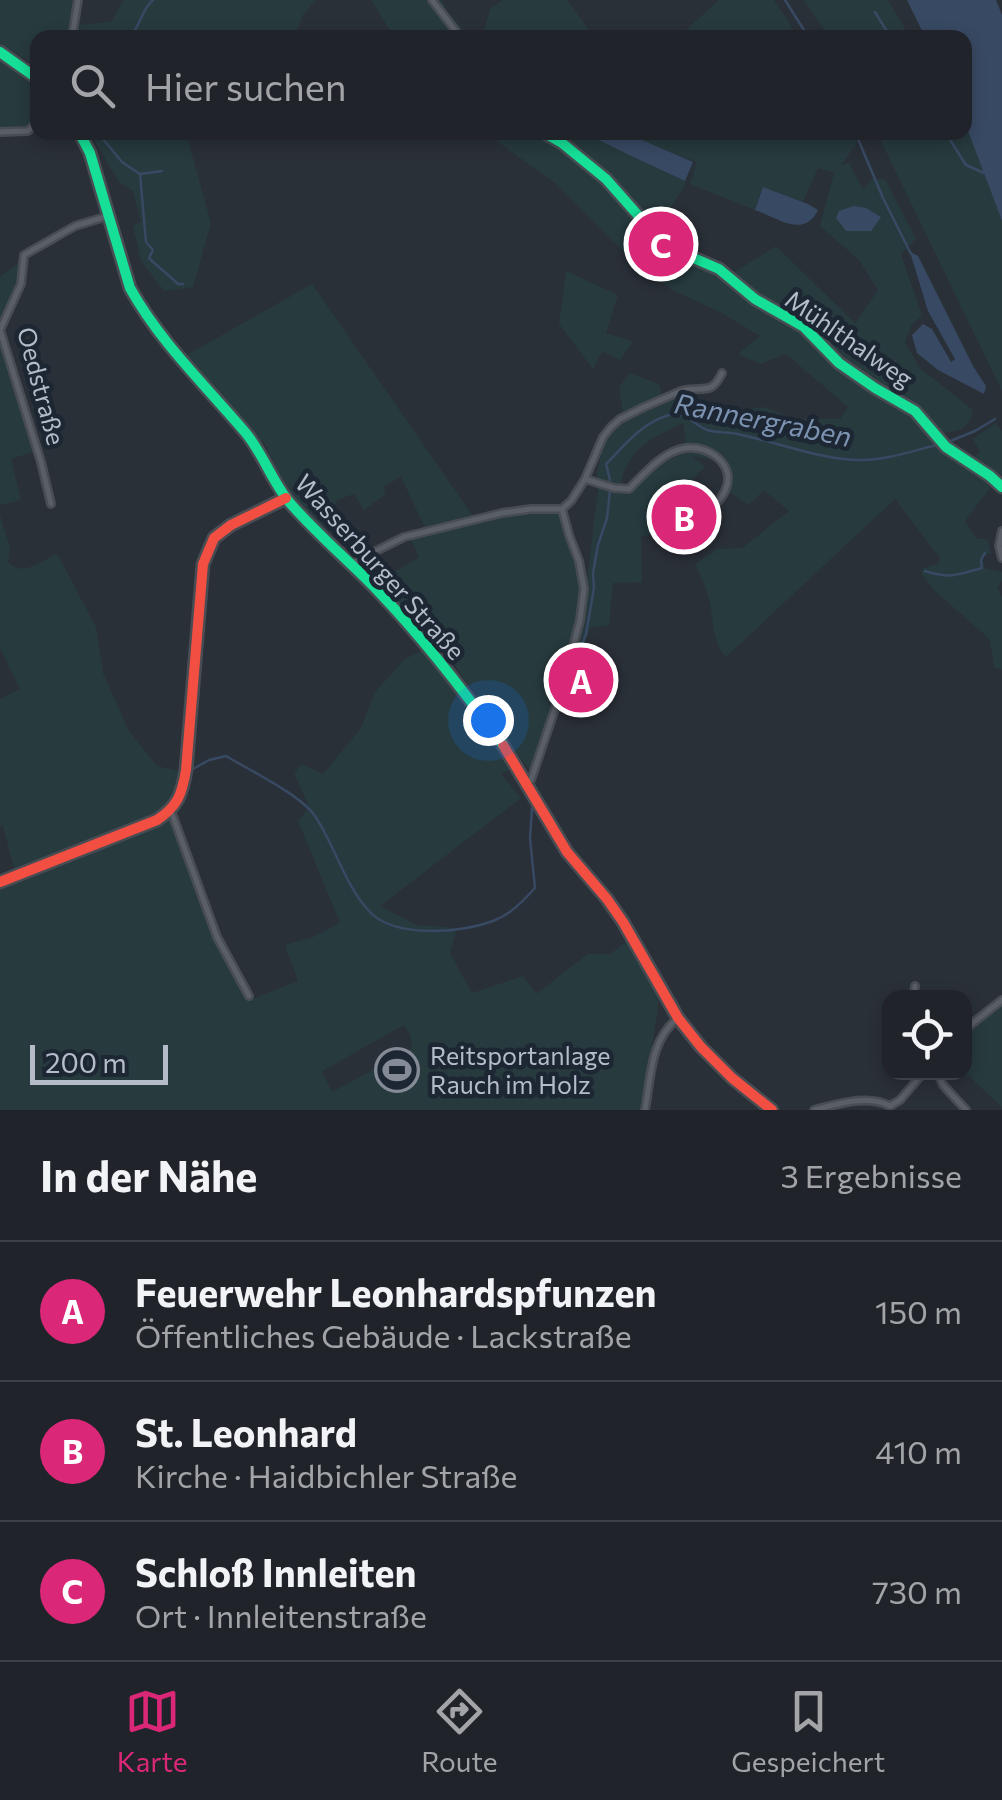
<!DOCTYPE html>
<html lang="de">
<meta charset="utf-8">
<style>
body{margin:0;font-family:Commissioner,sans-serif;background:#282c32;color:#f1f3f6}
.controls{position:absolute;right:30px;bottom:30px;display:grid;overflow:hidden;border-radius:20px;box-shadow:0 5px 15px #0003}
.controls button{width:90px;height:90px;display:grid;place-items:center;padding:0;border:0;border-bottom:2px solid #3d4147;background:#20242a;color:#f1f3f6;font:50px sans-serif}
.scale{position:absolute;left:30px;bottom:25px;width:138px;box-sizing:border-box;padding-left:10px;border:5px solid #b4bcc9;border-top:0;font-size:28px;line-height:35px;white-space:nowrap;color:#b4bcc9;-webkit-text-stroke:8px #1d2633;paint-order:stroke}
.you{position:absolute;left:488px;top:720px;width:35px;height:35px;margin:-25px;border:8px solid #fff;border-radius:50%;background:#1a73e8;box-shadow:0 0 0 15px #1a73e833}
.badge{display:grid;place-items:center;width:65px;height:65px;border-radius:50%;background:#db2777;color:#fff;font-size:32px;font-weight:700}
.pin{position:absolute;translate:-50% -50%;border:5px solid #fff;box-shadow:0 2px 10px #0006}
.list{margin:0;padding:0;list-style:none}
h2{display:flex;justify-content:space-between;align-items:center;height:130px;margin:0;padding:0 40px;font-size:42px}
h2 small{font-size:32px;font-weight:400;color:#a2a4a8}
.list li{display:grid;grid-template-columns:65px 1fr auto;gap:30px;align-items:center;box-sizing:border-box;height:140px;padding:0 40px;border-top:2px solid #3d4147}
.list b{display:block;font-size:38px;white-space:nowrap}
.list p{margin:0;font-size:32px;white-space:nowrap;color:#a2a4a8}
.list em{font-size:32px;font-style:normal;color:#a2a4a8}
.icon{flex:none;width:55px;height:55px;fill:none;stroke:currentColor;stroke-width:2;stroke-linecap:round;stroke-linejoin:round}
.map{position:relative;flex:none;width:1002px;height:1110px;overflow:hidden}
.search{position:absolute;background:#20242a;box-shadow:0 5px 15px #0003;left:30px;right:30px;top:30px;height:110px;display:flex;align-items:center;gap:25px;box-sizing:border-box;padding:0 35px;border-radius:20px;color:#a2a4a8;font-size:38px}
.sheet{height:550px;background:#20242a}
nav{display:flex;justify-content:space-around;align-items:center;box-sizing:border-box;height:140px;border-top:2px solid #3d4147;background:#20242a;font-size:28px;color:#a2a4a8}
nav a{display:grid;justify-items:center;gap:5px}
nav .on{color:#db2777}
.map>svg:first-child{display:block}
</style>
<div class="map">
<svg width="1002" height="1110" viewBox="0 0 1002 1110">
<rect width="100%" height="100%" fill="#2a3038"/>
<!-- green -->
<path fill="#273a3e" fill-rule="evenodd" d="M 0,0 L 81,0 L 78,25 L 111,22 L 124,0 L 316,0 L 302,16 L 295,37 L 38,38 L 37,70 L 27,60 L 0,44 Z
M 371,0 L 442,0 L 446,9 L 469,37 L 394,37 Z
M 503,0 L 567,0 L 594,37 L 489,37 L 484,31 L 490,9 Z
M 719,0 L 774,0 L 798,37 L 678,37 Z
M 804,0 L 888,0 L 910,37 L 829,37 Z
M 0,57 L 26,74 L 37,85 L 37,117 L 27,127 L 0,129 Z
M 965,123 L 1002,221 L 1002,391 L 877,133 L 964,132 Z
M 90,133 L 186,133 L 211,223 L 193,287 L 164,291 L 141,261 L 133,226 L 141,222 L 133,191 L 119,182 Z
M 485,133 L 528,133 L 531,135 L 539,136 L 543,133 L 585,133 L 629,155 L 685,181 L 685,185 L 649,241 L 664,253 L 676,252 L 727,277 L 776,246 L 855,323 L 878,290 L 859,260 L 820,226 L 834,173 L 818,168 L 803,202 L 763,187 L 755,210 L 690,184 L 697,162 L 644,143 L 626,133 L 853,133 L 857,143 L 841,165 L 849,163 L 863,189 L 873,179 L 885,179 L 916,239 L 901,254 L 922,316 L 912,324 L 905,342 L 920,368 L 973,410 C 969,432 956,431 936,434 L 953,451 L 975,457 L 980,451 L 973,439 L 995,423 L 1002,431 L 1002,475 L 992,471 L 986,479 L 990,488 L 965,521 L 977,539 L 987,539 L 991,553 L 981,557 L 985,568 L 1002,572 L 1002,581 L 997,588 L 1002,597 L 1002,670 L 994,667 L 990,641 L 986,636 L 935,591 L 921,573 L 923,568 L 938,564 L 940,558 L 895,499 L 726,657 C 712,641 714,623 710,603 C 707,589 701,576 695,564 L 717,549 L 742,548 L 789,511 L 764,490 L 749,505 L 728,491 L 718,461 L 692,456 L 705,467 C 692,477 682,493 690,509 L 678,520 L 682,524 L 691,514 L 693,516 L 677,534 L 669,533 L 641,536 L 642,582 L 613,583 L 609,625 L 590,628 L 567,692 L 570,662 L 582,622 L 598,489 L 597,473 L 604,440 L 621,421 L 665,401 L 685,396 L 721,413 L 764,407 L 794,418 L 840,419 L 848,407 L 786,354 L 761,364 L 738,354 L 760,336 L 720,312 L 672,290 L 633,261 L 555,183 ZM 683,423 L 687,451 L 653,468 L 630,492 L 620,491 C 624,451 649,439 683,423 Z
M 23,259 C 19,283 12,304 0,325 L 0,277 Z
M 566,271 L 618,295 L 606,333 L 633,342 L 620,360 L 602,351 L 593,369 L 559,324 Z
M 312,284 L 473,516 L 426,530 L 401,477 L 383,487 L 386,494 L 364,510 L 354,494 L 337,500 L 327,531 C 304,513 276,475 267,447 L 210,387 L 185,356 Z
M 0,340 L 36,451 L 11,459 L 21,500 L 0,505 Z
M 630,373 L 659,384 L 663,397 L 623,412 L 619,387 Z
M 531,512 L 560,513 L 577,564 L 582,587 L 563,680 L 530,771 L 445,652 L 378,582 L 419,557 L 410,538 L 502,516 Z
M 0,515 L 10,548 L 8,562 C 22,577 40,562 56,554 L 59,557 L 96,627 L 103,673 L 129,731 L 157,766 L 182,772 C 181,788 175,803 162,814 L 15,872 L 3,826 L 0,825 L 0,699 L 20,689 L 0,648 Z
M 425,649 L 482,716 L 515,767 L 501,774 L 521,798 L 380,906 L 417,925 L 457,928 L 450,953 L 472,993 L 523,976 L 536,994 L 588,954 L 610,954 L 630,939 L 659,992 L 657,1016 L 642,1110 L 0,1110 L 0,884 L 166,816 L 172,819 L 206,918 L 248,1001 L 298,981 L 285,945 L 313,937 L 340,923 L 298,821 L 309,807 L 294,773 L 302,764 L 323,774 L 361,728 L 375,692 L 405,659 ZM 404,1025 L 410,1035 L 412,1048 L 332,1092 L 322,1071 Z
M 1002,1003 L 1002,1107 L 964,1072 L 965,1034 Z"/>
<!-- water -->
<path fill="#384963" d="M 907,0 L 996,0 L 1002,15 L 1002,221 L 965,123 L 964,38 L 925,37 Z
M 585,133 L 626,133 L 693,162 L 685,181 L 629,155 Z
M 763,187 L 808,204 L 818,210 C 804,239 778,218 755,210 Z
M 854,206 L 866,208 L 881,217 L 871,231 L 846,231 L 836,218 L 839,211 Z
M 910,252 L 918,256 L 973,366 L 986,386 L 984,394 L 938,370 L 917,353 L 912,335 L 923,324 L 932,329 L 951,362 L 955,359 L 928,311 Z"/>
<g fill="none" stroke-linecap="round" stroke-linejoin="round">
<!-- stream -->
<path stroke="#384963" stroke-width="2.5" d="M 785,0 L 809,38
M 875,12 L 891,38
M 128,38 C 142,26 140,11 153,0
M 97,132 L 122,162 L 140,174 L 146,242 L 153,250 L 149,258 C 159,268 168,274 178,284 L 183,284
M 855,132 L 883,198 L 911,254
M 945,132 L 966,165 L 984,173
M 140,174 L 162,171
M 948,442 L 975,431 L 995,419
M 610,480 L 606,464 C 624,446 641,424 666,416 C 686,410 692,424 707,430 C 717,433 728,432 738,434 C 775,442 819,459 858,460 C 885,461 915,450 941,444
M 925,571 C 951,579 956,575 982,568 L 981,560 L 985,553
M 538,767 L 586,634 L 594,588 L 593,573 L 598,545 L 607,518 L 610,491
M 193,769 L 209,760 L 226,756 C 249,770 301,795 315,816 C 335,846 344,883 368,910 C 393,939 460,933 493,921 C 510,915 523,901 535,888 L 530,838 L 532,808"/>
<!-- street casing -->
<g stroke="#484c53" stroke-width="10">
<path id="street" d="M 432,0 L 461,38
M 72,38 L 78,0
M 0,132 L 28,131 L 38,121
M 585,479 L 614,488 L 629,489 C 645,473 663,451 686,448 C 710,445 737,466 725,491 C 715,511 695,519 680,534
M 51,504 L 41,462 L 0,330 L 21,284 L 24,255 L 75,226 L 108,216
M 1002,531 L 999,546 L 1002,558
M 350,564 L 404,537 L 502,513 L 531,509 L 562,509 L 571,501 L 585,479 L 603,437 L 611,427 L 620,419 L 642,408 L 681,391 C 702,385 711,397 722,373
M 527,783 L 531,780 L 564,682 L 580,620 L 584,589 L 579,561 L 569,535 L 562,509
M 171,811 L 217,937 L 249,996
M 914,998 L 915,986
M 964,1030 L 1002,1000
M 937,1072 L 943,1085 L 966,1110
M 645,1110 C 651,1077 650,1040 678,1018
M 814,1110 C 838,1104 868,1094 890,1106 L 900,1100 L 924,1072"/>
</g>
<!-- fast casing -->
<g stroke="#484c53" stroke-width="15">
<path id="fast" d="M 0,52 L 38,79
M 79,132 L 90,153 L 130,288 C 160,342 205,385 245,432 C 263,453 272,482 290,503 C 317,534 348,560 377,590 C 423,638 464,691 503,745
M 543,132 L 562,143 L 606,179 L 644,222 L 691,257 L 719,269 L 755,299 L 804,327 L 839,363 L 875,388 L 915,411 L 946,447 L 990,476 L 1002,487"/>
</g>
<!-- jam casing -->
<g stroke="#484c53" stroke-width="15">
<path id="jam" d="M 503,745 L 567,852 L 607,899 L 623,922 L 678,1018 L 701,1047 L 732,1078 L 772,1110
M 0,882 L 157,820 C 178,806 182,794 186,770 L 203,564 L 214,538 L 231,525 L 286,498"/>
</g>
<!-- street -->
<use href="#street" stroke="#5a5e66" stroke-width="5"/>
<!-- fast -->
<use href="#fast" stroke="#16e098" stroke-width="10"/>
<!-- jam -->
<use href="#jam" stroke="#f24e42" stroke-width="10"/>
</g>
<!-- icons -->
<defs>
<g id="stadium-ring" transform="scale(2.25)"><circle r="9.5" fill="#1d2633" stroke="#848b96" stroke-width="1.5"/><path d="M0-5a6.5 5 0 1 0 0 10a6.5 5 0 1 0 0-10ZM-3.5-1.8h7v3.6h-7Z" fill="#848b96"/></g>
</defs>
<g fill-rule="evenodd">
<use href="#stadium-ring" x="397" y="1070"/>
</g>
<g text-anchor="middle" stroke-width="9" stroke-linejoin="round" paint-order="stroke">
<!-- street labels -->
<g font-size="25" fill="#b4bcc9" stroke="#1d2633">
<text transform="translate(849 339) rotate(35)" y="9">Mühlthalweg</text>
<text transform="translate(41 386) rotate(75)" y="9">Oedstraße</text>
<text transform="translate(380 567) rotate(48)" y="9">Wasserburger Straße</text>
</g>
<!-- poi labels -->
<g font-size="25" fill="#b4bcc9" stroke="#1d2633" text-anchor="start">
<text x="430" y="1065">Reitsportanlage<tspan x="430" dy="29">Rauch im Holz</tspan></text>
</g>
<!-- water labels -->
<g font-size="28" font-style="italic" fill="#7c92b1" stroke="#1d2633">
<text transform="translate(763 420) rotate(11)" y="10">Rannergraben</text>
</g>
</g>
</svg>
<div class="controls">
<button><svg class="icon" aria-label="locate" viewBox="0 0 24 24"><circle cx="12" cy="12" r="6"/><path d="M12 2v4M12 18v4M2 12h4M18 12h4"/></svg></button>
</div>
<div class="scale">200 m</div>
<div class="you"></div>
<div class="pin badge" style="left:581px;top:680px">A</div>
<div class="pin badge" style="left:684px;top:517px">B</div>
<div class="pin badge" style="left:661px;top:244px">C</div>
<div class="search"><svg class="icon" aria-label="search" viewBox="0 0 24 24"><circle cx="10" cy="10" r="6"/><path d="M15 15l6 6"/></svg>Hier suchen</div>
</div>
<section class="sheet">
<h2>In der Nähe<small>3 Ergebnisse</small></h2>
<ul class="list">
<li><span class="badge">A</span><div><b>Feuerwehr Leonhardspfunzen</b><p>Öffentliches Gebäude · Lackstraße</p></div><em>150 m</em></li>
<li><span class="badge">B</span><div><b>St. Leonhard</b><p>Kirche · Haidbichler Straße</p></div><em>410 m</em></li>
<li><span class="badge">C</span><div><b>Schloß Innleiten</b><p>Ort · Innleitenstraße</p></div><em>730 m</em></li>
</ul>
</section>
<nav>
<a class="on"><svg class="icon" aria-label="map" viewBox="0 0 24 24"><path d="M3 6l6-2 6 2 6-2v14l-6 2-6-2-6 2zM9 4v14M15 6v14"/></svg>Karte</a>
<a><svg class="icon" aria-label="directions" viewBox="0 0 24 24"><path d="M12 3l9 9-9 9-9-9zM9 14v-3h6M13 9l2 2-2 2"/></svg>Route</a>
<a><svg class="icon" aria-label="saved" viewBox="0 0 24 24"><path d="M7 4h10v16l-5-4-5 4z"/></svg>Gespeichert</a>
</nav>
